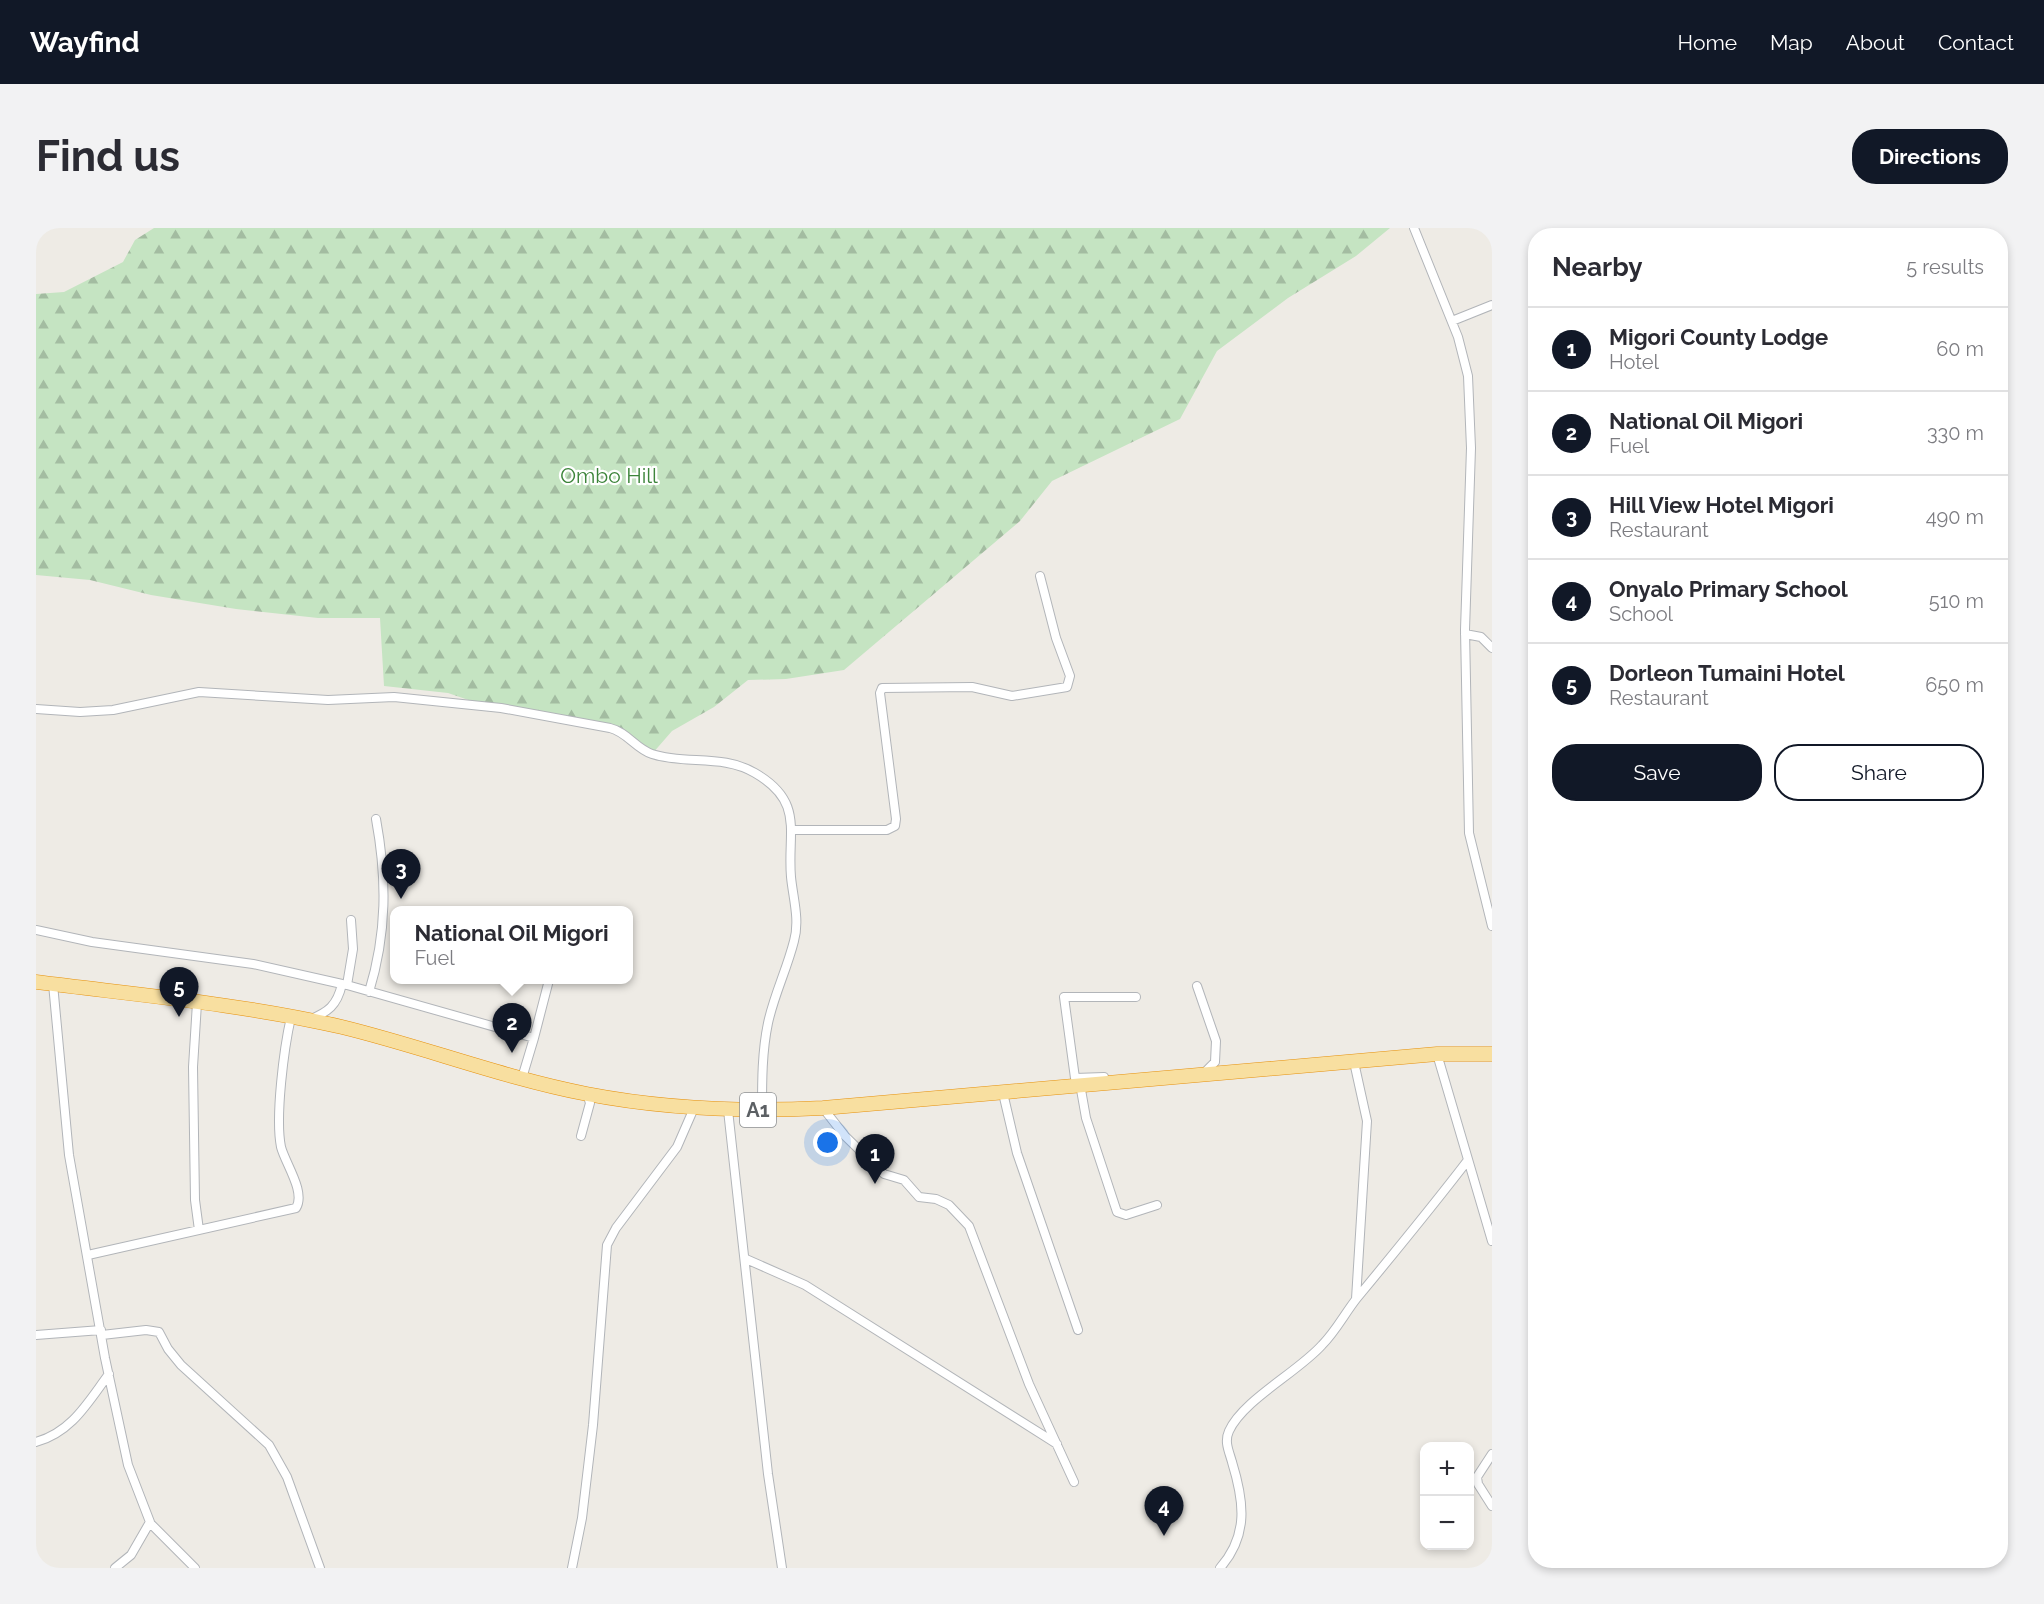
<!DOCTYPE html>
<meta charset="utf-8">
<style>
body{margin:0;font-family:Raleway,sans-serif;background:#f2f2f3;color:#2b2b33}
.controls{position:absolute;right:18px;bottom:18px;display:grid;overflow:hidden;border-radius:12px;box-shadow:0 3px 9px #0003}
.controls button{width:54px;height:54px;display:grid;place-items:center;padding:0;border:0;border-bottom:2px solid #e1e1e2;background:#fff;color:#2b2b33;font:30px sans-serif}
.you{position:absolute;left:792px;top:915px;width:21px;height:21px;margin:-15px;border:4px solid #fff;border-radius:50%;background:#1a73e8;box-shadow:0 0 0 9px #1a73e833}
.badge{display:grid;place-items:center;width:39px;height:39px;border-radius:50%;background:#111827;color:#fff;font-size:20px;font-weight:700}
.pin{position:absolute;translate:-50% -50px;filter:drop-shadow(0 2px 3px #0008)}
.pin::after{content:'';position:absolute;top:32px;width:21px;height:18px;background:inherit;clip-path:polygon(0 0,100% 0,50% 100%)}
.popup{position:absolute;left:354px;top:678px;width:243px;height:78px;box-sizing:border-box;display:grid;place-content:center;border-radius:12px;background:#fff;filter:drop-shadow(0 2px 4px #0005);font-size:20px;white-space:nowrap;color:#7c7c81}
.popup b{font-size:22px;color:#2b2b33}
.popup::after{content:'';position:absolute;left:50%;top:100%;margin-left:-12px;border:12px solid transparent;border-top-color:#fff}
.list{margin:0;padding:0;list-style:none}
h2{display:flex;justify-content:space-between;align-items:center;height:78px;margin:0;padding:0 24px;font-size:26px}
h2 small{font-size:20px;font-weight:400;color:#7c7c81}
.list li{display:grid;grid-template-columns:39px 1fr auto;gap:18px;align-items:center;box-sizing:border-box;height:84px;padding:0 24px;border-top:2px solid #e1e1e2}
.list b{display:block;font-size:22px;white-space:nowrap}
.list p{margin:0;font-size:20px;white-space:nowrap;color:#7c7c81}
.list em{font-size:20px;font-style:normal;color:#7c7c81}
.actions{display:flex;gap:12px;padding:18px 24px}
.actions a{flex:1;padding:14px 0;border:2px solid #111827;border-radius:24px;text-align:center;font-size:21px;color:#111827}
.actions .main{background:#111827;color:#fff}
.map{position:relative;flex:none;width:1456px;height:1340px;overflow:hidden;border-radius:24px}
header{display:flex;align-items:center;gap:36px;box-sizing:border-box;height:84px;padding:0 30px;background:#111827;color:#fff}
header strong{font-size:28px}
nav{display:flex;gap:33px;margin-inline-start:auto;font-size:21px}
.intro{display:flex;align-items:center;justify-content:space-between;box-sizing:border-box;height:144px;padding:0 36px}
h1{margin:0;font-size:42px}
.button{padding:15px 27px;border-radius:24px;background:#111827;color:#fff;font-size:21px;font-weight:700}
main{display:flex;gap:36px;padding:0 36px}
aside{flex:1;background:#fff;border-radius:24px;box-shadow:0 3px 9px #0003}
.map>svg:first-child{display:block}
</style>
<header>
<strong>Wayfind</strong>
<nav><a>Home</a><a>Map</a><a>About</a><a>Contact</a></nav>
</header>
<div class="intro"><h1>Find us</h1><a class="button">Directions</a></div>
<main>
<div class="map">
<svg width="1456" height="1340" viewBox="0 0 1456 1340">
<defs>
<pattern id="forest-firs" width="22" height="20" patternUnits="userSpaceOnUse" patternTransform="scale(1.5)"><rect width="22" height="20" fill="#c5e4c2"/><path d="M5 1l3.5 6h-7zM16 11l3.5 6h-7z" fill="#a3bca1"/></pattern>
</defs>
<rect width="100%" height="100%" fill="#eeebe5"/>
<!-- forest -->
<path fill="url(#forest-firs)" d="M 118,0 L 1354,0 L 1320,28 L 1252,70 L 1181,123 L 1144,191 L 1016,253 L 984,293 L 808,442 L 750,451 L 712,452 L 678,479 L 636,503 L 616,526 L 589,508 L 523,490 L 450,478 L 412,465 L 348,458 L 344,390 L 282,390 L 200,381 L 115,367 L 54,352 L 0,347 L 0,66 L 28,64 L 87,34 L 99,12 Z"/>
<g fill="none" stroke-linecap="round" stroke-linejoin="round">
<!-- minor casing -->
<g stroke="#b2b5b9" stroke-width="10">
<path id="minor" d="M 1378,0 L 1422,109 L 1432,148 L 1435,220 L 1429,402 L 1433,605 L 1456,698
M 1416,93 L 1456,77
M 1429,406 L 1445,409 L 1456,420
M 0,481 L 44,484 L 77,482 L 163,464 L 292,472 L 358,469 L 465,480 L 574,500 C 591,504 600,521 616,526 C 650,537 687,526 719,545 C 769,574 751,604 755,649 C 757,670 764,692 758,713 C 751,741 738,767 732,795 C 726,824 726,853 726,882
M 757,602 L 851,602 L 859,598 L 860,591 L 844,465 L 846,460 L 936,459 L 976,468 L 1031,459 L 1034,448 L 1020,410 L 1004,348
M 0,702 L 56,714 L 217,736 L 306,756
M 17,756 L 33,927 L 69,1130 L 92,1237 L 114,1294 L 95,1327 L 79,1340
M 311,757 L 498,810 L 513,752
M 1161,758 L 1180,813 L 1179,834 L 1167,846
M 333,764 C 351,705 351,651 340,591
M 161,775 L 157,839 L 159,972 L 163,1002
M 273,792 C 292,784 301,778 306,756 L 311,757 L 317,721 L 315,692
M 1401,826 L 1456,1013
M 1318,834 L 1331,893 L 1320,1071
M 1068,849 L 1039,850 L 1028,769 L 1100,769
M 486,850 L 498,810
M 1044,856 L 1050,890 L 1081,984 L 1090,987 L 1121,977
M 967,865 L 981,925 L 1042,1102
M 787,880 L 809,908 L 848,946 L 868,952 L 883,969 L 900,971 L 913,977 L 933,998 L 993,1156 L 1038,1254
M 692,882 L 732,1246 L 746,1340
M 545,908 L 554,875 L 551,866
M 52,1027 L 260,980 C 270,964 249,935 245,919 C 239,889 248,820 255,789
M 710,1031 L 769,1057 L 1021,1216
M 0,1107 L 65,1102
M 66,1107 L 110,1102 L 123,1104 L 132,1121 L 145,1137 L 233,1217 L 251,1249 L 284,1340
M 0,1214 C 36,1204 52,1174 73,1146
M 1456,1226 L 1441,1249 L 1442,1256 L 1456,1278
M 114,1295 L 159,1340
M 536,1340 L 546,1290 L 557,1197 L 571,1017 L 580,1000 L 641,919 L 658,880
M 1184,1340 C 1213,1307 1208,1273 1196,1234 C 1193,1223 1188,1214 1193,1203 C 1207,1172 1262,1144 1286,1117 C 1300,1103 1309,1085 1321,1070 C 1359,1024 1396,979 1432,932"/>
</g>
<!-- trunk casing -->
<g stroke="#e6910d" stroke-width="15">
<path id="trunk" d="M 0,754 C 102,767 206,776 306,799 C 388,819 468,850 551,866 C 629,881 708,884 787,880 L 1401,826 L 1456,826"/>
</g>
<!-- minor -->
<use href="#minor" stroke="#fff" stroke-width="8"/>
<!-- trunk -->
<use href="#trunk" stroke="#f8dfa0" stroke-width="14"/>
</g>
<g text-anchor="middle" stroke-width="4.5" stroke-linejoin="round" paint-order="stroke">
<!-- shield labels -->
<rect fill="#fff" stroke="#8d9092" stroke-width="1.5" x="704" y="865" width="36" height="34" rx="4.5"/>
<g font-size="20" font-weight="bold" fill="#5c6064">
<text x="722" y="889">A1</text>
</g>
<!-- park labels -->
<g font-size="21" fill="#3d853b" stroke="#fff">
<text x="573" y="255">Ombo Hill</text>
</g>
</g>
</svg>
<div class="controls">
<button>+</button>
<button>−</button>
</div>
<div class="you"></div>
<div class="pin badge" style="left:839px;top:956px">1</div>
<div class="pin badge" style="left:476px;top:825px">2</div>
<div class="popup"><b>National Oil Migori</b>Fuel</div>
<div class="pin badge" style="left:365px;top:671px">3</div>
<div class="pin badge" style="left:1128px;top:1308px">4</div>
<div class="pin badge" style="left:143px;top:789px">5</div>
</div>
<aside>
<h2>Nearby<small>5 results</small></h2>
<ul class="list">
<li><span class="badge">1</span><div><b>Migori County Lodge</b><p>Hotel</p></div><em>60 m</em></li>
<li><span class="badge">2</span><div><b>National Oil Migori</b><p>Fuel</p></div><em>330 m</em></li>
<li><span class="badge">3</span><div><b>Hill View Hotel Migori</b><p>Restaurant</p></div><em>490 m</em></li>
<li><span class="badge">4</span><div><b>Onyalo Primary School</b><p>School</p></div><em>510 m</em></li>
<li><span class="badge">5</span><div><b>Dorleon Tumaini Hotel</b><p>Restaurant</p></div><em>650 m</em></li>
</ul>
<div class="actions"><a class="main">Save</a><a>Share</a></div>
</aside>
</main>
